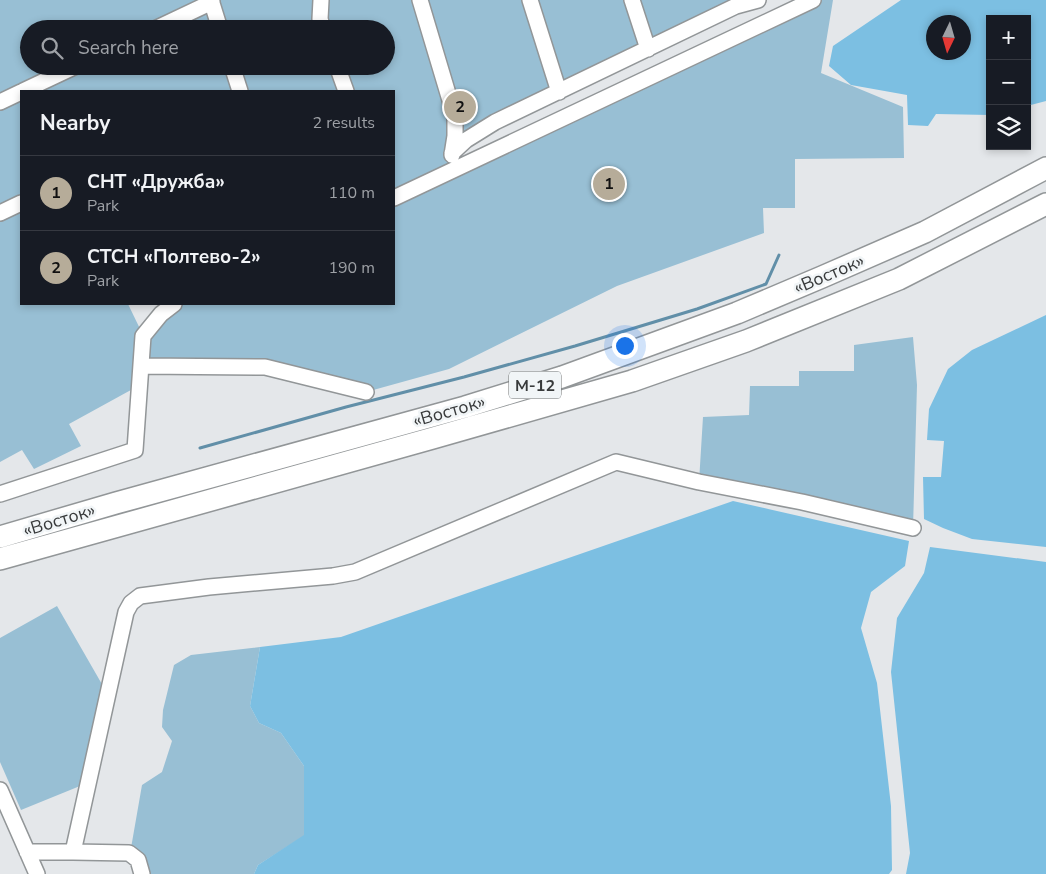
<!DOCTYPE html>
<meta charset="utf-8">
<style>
body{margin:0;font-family:"Nunito Sans",sans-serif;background:#20242c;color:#f1f3f6}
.controls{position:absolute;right:15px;top:15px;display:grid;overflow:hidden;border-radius:0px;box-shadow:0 2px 8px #0003}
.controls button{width:45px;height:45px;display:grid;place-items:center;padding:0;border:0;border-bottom:1px solid #363941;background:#171b24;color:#f1f3f6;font:25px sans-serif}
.compass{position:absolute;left:926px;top:15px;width:45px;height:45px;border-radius:50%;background:#171b24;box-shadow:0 2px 8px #0003;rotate:185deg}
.you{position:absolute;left:624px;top:345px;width:18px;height:18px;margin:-12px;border:4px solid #fff;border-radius:50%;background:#1a73e8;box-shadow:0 0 0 8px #1a73e833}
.badge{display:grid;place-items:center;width:32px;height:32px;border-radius:50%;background:#b6ac99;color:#111;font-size:16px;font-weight:700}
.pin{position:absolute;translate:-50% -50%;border:2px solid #fff;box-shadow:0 1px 5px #0006}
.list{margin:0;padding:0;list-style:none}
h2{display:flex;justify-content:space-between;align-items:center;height:65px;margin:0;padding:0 20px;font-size:21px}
h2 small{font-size:16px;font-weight:400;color:#9ea1a6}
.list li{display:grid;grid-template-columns:32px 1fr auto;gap:15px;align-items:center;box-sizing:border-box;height:75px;padding:0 20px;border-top:1px solid #363941}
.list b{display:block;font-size:19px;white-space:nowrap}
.list p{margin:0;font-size:16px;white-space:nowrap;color:#9ea1a6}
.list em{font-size:16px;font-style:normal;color:#9ea1a6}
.icon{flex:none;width:28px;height:28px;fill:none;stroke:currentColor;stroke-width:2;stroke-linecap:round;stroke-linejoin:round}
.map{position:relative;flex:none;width:1046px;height:874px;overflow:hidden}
.search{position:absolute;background:#171b24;box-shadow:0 2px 8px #0003;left:20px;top:20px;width:375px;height:55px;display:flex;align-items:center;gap:12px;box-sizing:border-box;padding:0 18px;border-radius:28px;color:#9ea1a6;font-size:19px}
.panel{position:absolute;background:#171b24;box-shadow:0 2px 8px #0003;left:20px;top:90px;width:375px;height:215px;border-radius:0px}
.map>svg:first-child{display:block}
</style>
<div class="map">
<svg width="1046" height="874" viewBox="0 0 1046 874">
<rect width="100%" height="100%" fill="#e4e7ea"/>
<!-- green -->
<path fill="#98bfd4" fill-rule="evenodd" d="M 0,0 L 758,0 L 559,92 L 452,152 L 450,171 L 813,0 L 833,0 L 821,73 L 903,107 L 904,158 L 795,159 L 795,208 L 763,208 L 764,233 L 617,286 L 449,369 L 366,392 L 265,367 L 141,366 L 140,385 L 69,424 L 81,446 L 34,469 L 22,450 L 0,462 ZM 29,29 L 386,29 L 386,66 L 29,66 ZM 21,91 L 394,91 L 394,304 L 174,304 L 143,335 L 128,304 L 21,304 Z
M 913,337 L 917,385 L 913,528 L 699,482 L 703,417 L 749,415 L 750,386 L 799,386 L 799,371 L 854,371 L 854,345 Z
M 57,606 L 103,686 L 80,786 L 21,810 L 0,762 L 0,638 Z
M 260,647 L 250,706 L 259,723 L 281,733 L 304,766 L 304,836 L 258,865 L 254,874 L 149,874 L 145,858 L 131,848 L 142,785 L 162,772 L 172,741 L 162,727 L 163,710 L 174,665 L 191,655 Z"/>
<!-- forest -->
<path fill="#7cbfe2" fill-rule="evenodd" d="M 901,0 L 1046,0 L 1046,101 L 1027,106 L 1027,19 L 990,19 L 990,115 L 936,114 L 928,126 L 908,125 L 907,95 L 851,85 L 829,66 L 833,46 ZM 964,22 L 964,52 L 934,52 L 934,22 Z
M 1046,315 L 1046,547 L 972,539 L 943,528 L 924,519 L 923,477 L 941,477 L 944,441 L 927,440 L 929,409 L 948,369 L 972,350 Z
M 733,501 L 909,541 L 905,566 L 871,592 L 861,628 L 877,683 L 891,806 L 892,870 L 889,874 L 254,874 L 258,865 L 304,835 L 304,766 L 281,733 L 259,723 L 250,706 L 260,647 L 341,637 Z
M 930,547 L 1046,562 L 1046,874 L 906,874 L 910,853 L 891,672 L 897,618 L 924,573 Z"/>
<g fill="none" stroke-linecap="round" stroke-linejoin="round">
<!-- stream -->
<path stroke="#618fa8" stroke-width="3" d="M 200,448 L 346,407 L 464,377 L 575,346 L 697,309 L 766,284 L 779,255"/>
<!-- minor casing -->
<g stroke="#929698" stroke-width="18">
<path id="minor" d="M 211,0 L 220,29
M 321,0 L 320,19 L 323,29
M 420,0 L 455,117 L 455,136 L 452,155
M 530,0 L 559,92
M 632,0 L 648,49
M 155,29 L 212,2
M 232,66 L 240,91
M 337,66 L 346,91
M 23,91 L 76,66
M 0,102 L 21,92
M 452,153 L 466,140 L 495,122 L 736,6 L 758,0
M 394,198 L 813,0
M 0,213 L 21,203
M 141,366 L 265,367 L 366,392
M 0,494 L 135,450 L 143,336 L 161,314 L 174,304
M 0,790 L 37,874
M 27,852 L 73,852 L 126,612 L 131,603 L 140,596 L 209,587 L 333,576 L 355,572 L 616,462 L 699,482 L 802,502 L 913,528
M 73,852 L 129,853 L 138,860 L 142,874"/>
</g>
<!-- highway casing -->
<g stroke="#929698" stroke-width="24">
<path id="highway" d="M 0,537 L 116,503 L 465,407 L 562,377 L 737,313 L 822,277 L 925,232 L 1046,168
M 0,559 L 433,438 L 632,381 L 746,341 L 899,279 L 1046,204"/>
</g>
<!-- minor -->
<use href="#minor" stroke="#fff" stroke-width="15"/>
<!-- highway -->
<use href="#highway" stroke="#fff" stroke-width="21"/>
</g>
<g text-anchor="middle" stroke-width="5" stroke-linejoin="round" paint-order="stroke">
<!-- shield labels -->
<rect fill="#f1f5f7" stroke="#707273" stroke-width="1" x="509" y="371.5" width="52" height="27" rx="4"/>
<g font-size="16" font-weight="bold" fill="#383a3b">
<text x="535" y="391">М-12</text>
</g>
<!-- street labels -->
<g font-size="18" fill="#383a3b" stroke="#f1f5f7">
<text transform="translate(829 274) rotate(-23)" y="6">«Восток»</text>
<text transform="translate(449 411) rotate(-16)" y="6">«Восток»</text>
<text transform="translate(59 520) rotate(-17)" y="6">«Восток»</text>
</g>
</g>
</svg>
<div class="controls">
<button>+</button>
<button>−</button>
<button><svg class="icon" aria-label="layers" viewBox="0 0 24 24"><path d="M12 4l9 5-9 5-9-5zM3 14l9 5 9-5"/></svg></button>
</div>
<svg class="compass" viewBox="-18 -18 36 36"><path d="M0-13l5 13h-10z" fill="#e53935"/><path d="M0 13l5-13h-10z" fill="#9ea1a6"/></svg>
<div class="you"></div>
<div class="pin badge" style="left:609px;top:184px">1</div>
<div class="pin badge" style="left:460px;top:107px">2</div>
<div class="search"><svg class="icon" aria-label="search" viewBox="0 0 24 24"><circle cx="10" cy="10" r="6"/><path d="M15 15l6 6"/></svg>Search here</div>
<section class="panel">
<h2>Nearby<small>2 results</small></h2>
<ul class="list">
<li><span class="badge">1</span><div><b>СНТ «Дружба»</b><p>Park</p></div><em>110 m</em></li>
<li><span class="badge">2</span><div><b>СТСН «Полтево-2»</b><p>Park</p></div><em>190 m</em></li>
</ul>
</section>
</div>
